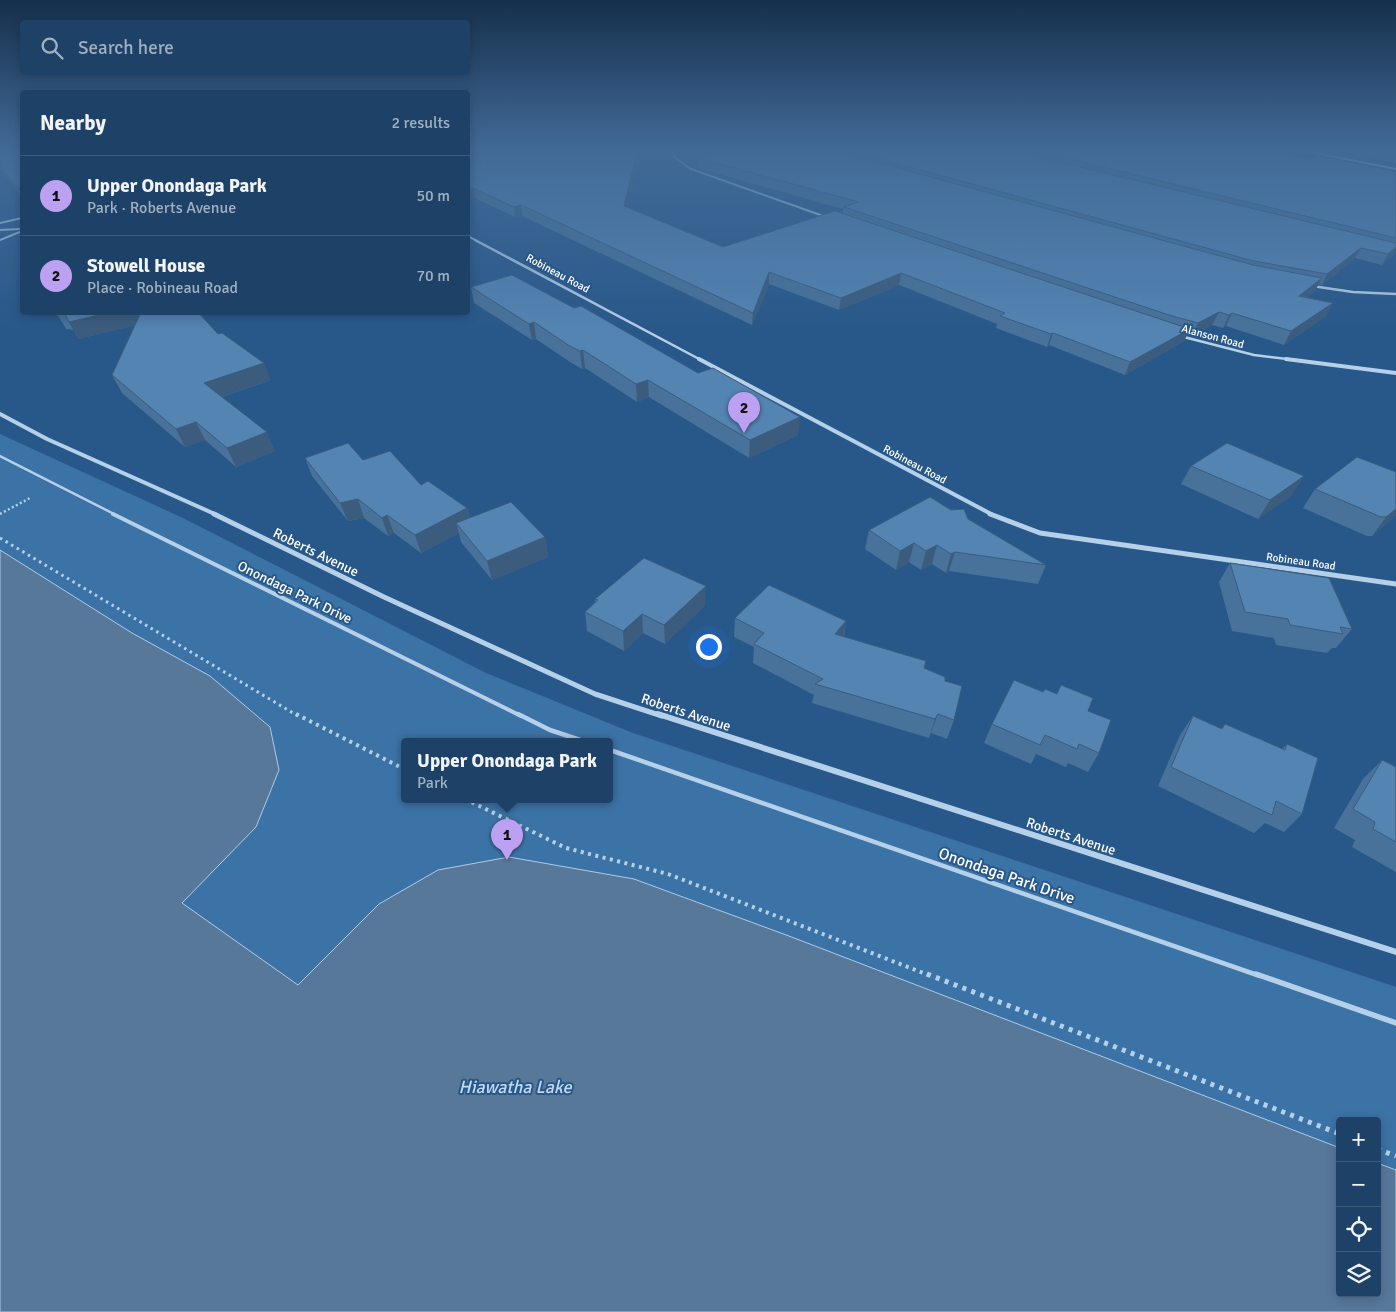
<!DOCTYPE html>
<meta charset="utf-8">
<style>
body{margin:0;font-family:Signika,sans-serif;background:#26496d;color:#f1f3f6}
.controls{position:absolute;right:15px;bottom:15px;display:grid;overflow:hidden;border-radius:5px;box-shadow:0 2px 12px #0003}
.controls button{width:45px;height:45px;display:grid;place-items:center;padding:0;border:0;border-bottom:1px solid #3c5b7b;background:#1e4267;color:#f1f3f6;font:25px sans-serif}
.you{position:absolute;left:708px;top:646px;width:18px;height:18px;margin:-12px;border:4px solid #fff;border-radius:50%;background:#1a73e8;box-shadow:0 0 0 8px #1a73e833}
.badge{display:grid;place-items:center;width:32px;height:32px;border-radius:50%;background:#bca0f2;color:#111;font-size:16px;font-weight:700}
.pin{position:absolute;translate:-50% -41px;filter:drop-shadow(0 1px 2px #0008)}
.pin::after{content:'';position:absolute;top:26px;width:18px;height:15px;background:inherit;clip-path:polygon(0 0,100% 0,50% 100%)}
.popup{position:absolute;left:401px;top:738px;width:212px;height:65px;box-sizing:border-box;display:grid;place-content:center;border-radius:5px;background:#1e4267;filter:drop-shadow(0 1px 4px #0005);font-size:16px;white-space:nowrap;color:#a1b0c0}
.popup b{font-size:19px;color:#f1f3f6}
.popup::after{content:'';position:absolute;left:50%;top:100%;margin-left:-10px;border:10px solid transparent;border-top-color:#1e4267}
.list{margin:0;padding:0;list-style:none}
h2{display:flex;justify-content:space-between;align-items:center;height:65px;margin:0;padding:0 20px;font-size:21px}
h2 small{font-size:16px;font-weight:400;color:#a1b0c0}
.list li{display:grid;grid-template-columns:32px 1fr auto;gap:15px;align-items:center;box-sizing:border-box;height:80px;padding:0 20px;border-top:1px solid #3c5b7b}
.list b{display:block;font-size:19px;white-space:nowrap}
.list p{margin:0;font-size:16px;white-space:nowrap;color:#a1b0c0}
.list em{font-size:16px;font-style:normal;color:#a1b0c0}
.icon{flex:none;width:28px;height:28px;fill:none;stroke:currentColor;stroke-width:2;stroke-linecap:round;stroke-linejoin:round}
.map{position:relative;flex:none;width:1396px;height:1312px;overflow:hidden}
.search{position:absolute;background:#1e4267;box-shadow:0 2px 12px #0003;left:20px;top:20px;width:450px;height:55px;display:flex;align-items:center;gap:12px;box-sizing:border-box;padding:0 18px;border-radius:5px;color:#a1b0c0;font-size:19px}
.panel{position:absolute;background:#1e4267;box-shadow:0 2px 12px #0003;left:20px;top:90px;width:450px;height:225px;border-radius:5px}
.map>svg:first-child{display:block}
</style>
<div class="map">
<svg width="1396" height="1312" viewBox="0 0 1396 1312">
<rect width="100%" height="100%" fill="#285889"/>
<!-- green -->
<path fill="#3c73a6" fill-rule="evenodd" d="M 1363,148 L 1396,148 L 1396,163 L 1382,160 Z
M 0,434 L 183,518 L 486,673 L 633,733 L 1396,987 L 1396,1312 L 0,1312 ZM 404,741 L 610,741 L 610,799 L 404,799 ZM 1340,1121 L 1377,1121 L 1377,1293 L 1340,1293 Z"/>
<!-- water -->
<path fill="#58789a" stroke="#aacbe9" d="M 0,550 L 132,633 L 210,676 L 270,727 L 279,770 L 256,827 L 182,903 L 298,985 L 379,904 L 438,870 L 509,857 L 634,879 L 789,936 L 1340,1148 L 1340,1293 L 1377,1293 L 1377,1163 L 1396,1170 L 1396,1312 L 0,1312 Z"/>
<g fill="none" stroke-linecap="round" stroke-linejoin="round">
<!-- path-far3 -->
<path stroke="#b5d0e9" stroke-width="2.5" stroke-dasharray="2 2.5" stroke-linecap="butt" d="M 0,514 L 30,498"/>
<!-- path-far2 -->
<path stroke="#b5d0e9" stroke-width="3" stroke-dasharray="2.5 4" stroke-linecap="butt" d="M 0,538 L 298,716"/>
<!-- path-far1 -->
<path stroke="#b5d0e9" stroke-width="4" stroke-dasharray="3 4.5" stroke-linecap="butt" d="M 296,714 L 404,769
M 465,799 L 566,848 L 668,874 L 931,976"/>
<!-- path -->
<path stroke="#b5d0e9" stroke-width="5" stroke-dasharray="4 5.5" stroke-linecap="butt" d="M 927,974 L 1340,1134
M 1377,1149 L 1396,1156"/>
<!-- service-far3 -->
<path stroke="#b5d0e9" stroke-width="2.5" d="M 0,456 L 116,515"/>
<!-- service-far2 -->
<path stroke="#b5d0e9" stroke-width="4" d="M 113,514 L 521,716"/>
<!-- service-far1 -->
<path stroke="#b5d0e9" stroke-width="4.5" d="M 518,714 L 550,730 L 583,741
M 610,750 L 1260,976"/>
<!-- service -->
<path stroke="#b5d0e9" stroke-width="5.5" d="M 1256,974 L 1396,1023"/>
<!-- minor-far4 -->
<path stroke="#b5d0e9" stroke-width="2" d="M 672,148 L 674,157 L 691,169 L 826,217
M 0,223 L 22,218
M 0,230 L 19,229
M 468,236 L 477,241
M 0,240 L 22,231"/>
<!-- minor-far3 -->
<path stroke="#b5d0e9" stroke-width="2.5" d="M 475,240 L 701,360
M 1312,286 L 1353,292 L 1396,294
M 1180,336 L 1254,355 L 1296,360"/>
<!-- minor-far2 -->
<path stroke="#b5d0e9" stroke-width="4" d="M 699,359 L 993,515
M 1286,359 L 1396,373
M 0,414 L 47,439 L 217,515"/>
<!-- minor-far1 -->
<path stroke="#b5d0e9" stroke-width="5" d="M 214,514 L 384,597 L 595,694 L 662,716
M 990,514 L 1040,533 L 1396,584"/>
<!-- minor -->
<path stroke="#b5d0e9" stroke-width="6" d="M 658,714 L 1396,952"/>
<!-- secondary -->
<path fill="#dfebf8" fill-rule="evenodd" d="M 1286,148 L 1295,148 L 1396,168 L 1396,170 Z"/>
</g>
<!-- wall -->
<path fill="#487299" d="M 0,148 L 22,148 L 22,197 L 4,173 L 0,167 Z
M 468,148 L 641,148 L 627,208 L 723,247 L 843,214 L 843,209 L 698,168 L 698,158 L 730,148 L 1257,148 L 1309,159 L 1396,172 L 1396,251 L 1394,254 L 1382,265 L 1355,258 L 1322,285 L 1318,284 L 1315,291 L 1306,297 L 1326,316 L 1284,345 L 1226,326 L 1223,328 L 1212,325 L 1192,336 L 1187,335 L 1184,341 L 1125,375 L 1049,345 L 1047,347 L 996,328 L 997,324 L 899,285 L 839,310 L 769,284 L 752,325 L 522,216 L 515,217 L 475,198 L 468,199 Z
M 471,287 L 798,435 L 749,458 L 649,397 L 637,402 L 585,368 L 582,369 L 570,362 L 536,339 L 532,340 L 474,303 Z
M 56,312 L 218,334 L 271,380 L 222,397 L 275,451 L 236,467 L 205,440 L 185,447 L 122,393 L 112,375 L 136,325 L 78,339 L 74,330 L 66,329 Z
M 305,458 L 363,460 L 421,485 L 467,508 L 470,518 L 545,537 L 548,557 L 492,580 L 461,542 L 459,533 L 421,553 L 394,533 L 388,536 L 364,518 L 348,521 L 312,476 Z
M 1191,466 L 1292,495 L 1258,519 L 1181,484 Z
M 1315,489 L 1396,515 L 1372,536 L 1367,536 L 1303,508 Z
M 951,510 L 968,519 L 1046,565 L 1038,584 L 949,571 L 946,573 L 932,564 L 921,570 L 909,562 L 896,570 L 865,549 L 869,530 Z
M 1230,563 L 1352,629 L 1336,648 L 1332,648 L 1327,653 L 1276,645 L 1274,638 L 1232,631 L 1219,582 Z
M 595,599 L 705,605 L 665,644 L 643,633 L 624,651 L 587,631 L 585,612 L 595,602 Z
M 735,618 L 846,621 L 844,637 L 924,668 L 945,681 L 954,720 L 947,739 L 931,733 L 929,738 L 812,703 L 814,695 L 753,663 L 754,647 L 734,637 Z
M 1088,711 L 1099,753 L 1088,772 L 1068,763 L 1066,767 L 1036,754 L 1031,764 L 984,743 L 992,724 Z
M 1193,716 L 1221,729 L 1225,724 L 1282,749 L 1287,744 L 1302,814 L 1284,832 L 1265,823 L 1254,833 L 1158,786 L 1180,735 Z
M 1382,760 L 1396,767 L 1396,872 L 1352,847 L 1355,840 L 1334,828 L 1363,779 Z"/>
<!-- shaded-wall -->
<path fill="#3b5c7d" d="M 638,148 L 641,148 L 625,217 L 624,206 Z
M 22,187 L 22,195 L 18,188 Z
M 473,188 L 475,198 L 468,199 L 468,189 Z
M 521,205 L 522,216 L 515,217 L 514,207 Z
M 1396,247 L 1396,251 L 1394,254 L 1382,265 L 1388,254 Z
M 1361,248 L 1355,258 L 1322,285 L 1327,274 Z
M 769,272 L 769,284 L 752,325 L 753,313 Z
M 901,273 L 899,285 L 839,310 L 841,298 Z
M 1322,278 L 1315,291 L 1292,309 L 1299,296 Z
M 1333,303 L 1326,316 L 1284,345 L 1291,331 Z
M 112,312 L 149,312 L 153,321 L 78,339 L 69,322 Z
M 1219,312 L 1212,325 L 1192,336 L 1198,323 Z
M 1232,313 L 1226,326 L 1223,328 L 1229,315 Z
M 534,322 L 536,339 L 532,340 L 529,324 Z
M 1190,329 L 1184,341 L 1125,375 L 1130,362 Z
M 1053,333 L 1049,345 L 1047,347 L 1051,334 Z
M 583,350 L 585,368 L 582,369 L 580,351 Z
M 264,363 L 271,380 L 212,400 L 204,383 Z
M 648,380 L 649,397 L 637,402 L 636,384 Z
M 800,417 L 798,435 L 749,458 L 750,440 Z
M 196,422 L 205,440 L 185,447 L 176,429 Z
M 267,432 L 275,451 L 236,467 L 227,448 Z
M 1304,476 L 1292,495 L 1258,519 L 1270,500 Z
M 358,499 L 364,518 L 348,521 L 340,503 Z
M 467,508 L 472,526 L 456,523 L 459,533 L 421,553 L 415,535 Z
M 1396,509 L 1396,515 L 1372,536 L 1386,517 Z
M 387,515 L 394,533 L 388,536 L 382,518 Z
M 545,537 L 548,557 L 492,580 L 487,561 Z
M 914,543 L 909,562 L 896,570 L 900,551 Z
M 937,545 L 932,564 L 921,570 L 926,551 Z
M 955,552 L 949,571 L 946,573 L 951,554 Z
M 706,586 L 705,605 L 665,644 L 664,625 Z
M 642,614 L 643,633 L 624,651 L 623,631 Z
M 846,621 L 843,640 L 835,634 Z
M 938,714 L 931,733 L 929,738 L 935,719 Z"/>
<!-- building -->
<path fill="#5484b2" stroke="#3b5c7d" d="M 0,148 L 22,148 L 22,187 L 18,188 L 0,165 Z
M 468,148 L 638,148 L 624,206 L 723,247 L 835,211 L 1190,329 L 1130,362 L 1053,333 L 1051,334 L 1000,316 L 1005,313 L 901,273 L 841,298 L 769,272 L 753,313 L 521,205 L 514,207 L 473,188 L 468,189 Z
M 730,148 L 808,148 L 861,158 L 1253,265 L 1322,278 L 1299,296 L 1333,303 L 1291,331 L 1232,313 L 1229,315 L 1219,312 L 1198,323 L 1169,315 L 844,207 L 859,202 L 698,158 Z
M 831,148 L 1001,148 L 1396,243 L 1396,247 L 1388,254 L 1361,248 L 1327,274 L 1254,261 L 862,154 Z
M 1025,148 L 1257,148 L 1309,159 L 1317,155 L 1396,172 L 1396,238 Z
M 512,275 L 574,308 L 581,306 L 698,373 L 713,368 L 800,417 L 750,440 L 648,380 L 636,384 L 583,350 L 580,351 L 568,345 L 534,322 L 529,324 L 471,287 Z
M 56,312 L 112,312 L 69,322 L 65,314 Z
M 141,312 L 198,312 L 218,334 L 222,333 L 264,363 L 204,383 L 267,432 L 227,448 L 196,422 L 176,429 L 112,375 Z
M 348,443 L 363,460 L 390,451 L 421,485 L 428,481 L 467,508 L 415,535 L 387,515 L 382,518 L 358,499 L 340,503 L 305,458 Z
M 1227,443 L 1304,476 L 1270,500 L 1191,466 Z
M 1357,457 L 1396,472 L 1396,509 L 1386,517 L 1381,517 L 1315,489 Z
M 930,497 L 951,510 L 964,509 L 968,519 L 1046,565 L 955,552 L 951,554 L 937,545 L 926,551 L 914,543 L 900,551 L 869,530 Z
M 511,502 L 545,537 L 487,561 L 456,523 Z
M 644,558 L 706,586 L 664,625 L 642,614 L 623,631 L 585,612 L 598,600 L 595,599 Z
M 1230,563 L 1329,578 L 1352,629 L 1340,627 L 1343,634 L 1290,625 L 1288,619 L 1245,612 Z
M 769,585 L 846,621 L 835,634 L 926,661 L 924,668 L 945,677 L 945,681 L 962,686 L 954,720 L 938,714 L 935,719 L 815,684 L 823,679 L 754,644 L 764,633 L 735,618 Z
M 1014,680 L 1043,692 L 1045,689 L 1057,694 L 1061,685 L 1093,698 L 1088,711 L 1111,720 L 1099,753 L 1079,744 L 1077,749 L 1045,735 L 1040,745 L 992,724 Z
M 1193,716 L 1222,729 L 1225,724 L 1285,750 L 1287,744 L 1318,758 L 1302,814 L 1276,801 L 1272,815 L 1171,767 Z
M 1382,760 L 1396,767 L 1396,842 L 1373,829 L 1375,822 L 1353,809 Z"/>
<!-- sky -->
<linearGradient id="sky" x2="0" y2="1"><stop stop-color="#16304b"/><stop offset="0.45" stop-color="#426a97"/><stop offset="1" stop-color="#426a97" stop-opacity="0"/></linearGradient>
<rect width="1396" height="332" fill="url(#sky)"/>
<g text-anchor="middle" stroke-width="4" stroke-linejoin="round" paint-order="stroke">
<!-- far-street labels -->
<g font-size="11" fill="#fff" stroke="#285889">
<text transform="translate(558 273) rotate(28)" y="4">Robineau Road</text>
<text transform="translate(1213 336) rotate(15)" y="4">Alanson Road</text>
<text transform="translate(915 464) rotate(28)" y="4">Robineau Road</text>
<text transform="translate(1301 561) rotate(8)" y="4">Robineau Road</text>
</g>
<!-- street labels -->
<g font-size="14" fill="#fff" stroke="#285889">
<text transform="translate(316 552) rotate(26)" y="5">Roberts Avenue</text>
<text transform="translate(295 592) rotate(26)" y="5">Onondaga Park Drive</text>
<text transform="translate(686 712) rotate(18)" y="5">Roberts Avenue</text>
<text transform="translate(1071 836) rotate(18)" y="5">Roberts Avenue</text>
</g>
<!-- near-street labels -->
<g font-size="16" fill="#fff" stroke="#285889">
<text transform="translate(1007 875) rotate(19)" y="6">Onondaga Park Drive</text>
</g>
<!-- near-water labels -->
<g font-size="18" font-style="italic" fill="#c1d9f0" stroke="#285889">
<text x="515" y="1093">Hiawatha Lake</text>
</g>
</g>
</svg>
<div class="controls">
<button>+</button>
<button>−</button>
<button><svg class="icon" aria-label="locate" viewBox="0 0 24 24"><circle cx="12" cy="12" r="6"/><path d="M12 2v4M12 18v4M2 12h4M18 12h4"/></svg></button>
<button><svg class="icon" aria-label="layers" viewBox="0 0 24 24"><path d="M12 4l9 5-9 5-9-5zM3 14l9 5 9-5"/></svg></button>
</div>
<div class="you"></div>
<div class="pin badge" style="left:507px;top:860px">1</div>
<div class="popup"><b>Upper Onondaga Park</b>Park</div>
<div class="pin badge" style="left:744px;top:433px">2</div>
<div class="search"><svg class="icon" aria-label="search" viewBox="0 0 24 24"><circle cx="10" cy="10" r="6"/><path d="M15 15l6 6"/></svg>Search here</div>
<section class="panel">
<h2>Nearby<small>2 results</small></h2>
<ul class="list">
<li><span class="badge">1</span><div><b>Upper Onondaga Park</b><p>Park · Roberts Avenue</p></div><em>50 m</em></li>
<li><span class="badge">2</span><div><b>Stowell House</b><p>Place · Robineau Road</p></div><em>70 m</em></li>
</ul>
</section>
</div>
